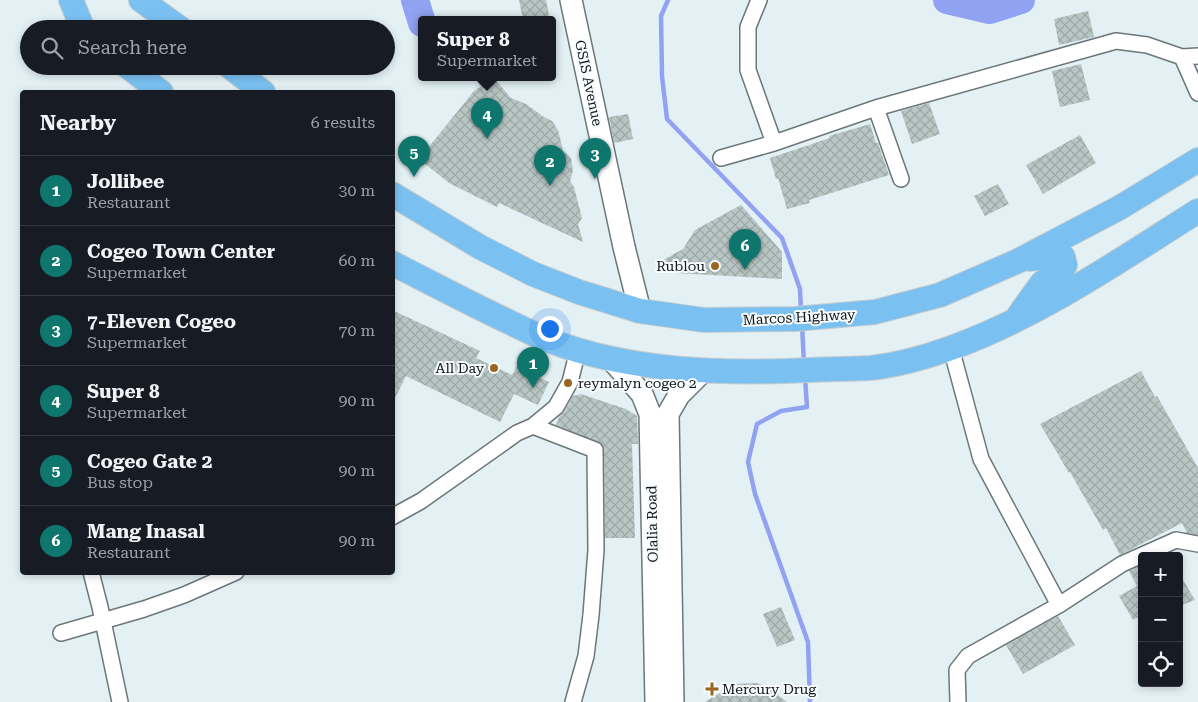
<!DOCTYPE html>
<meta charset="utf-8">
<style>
body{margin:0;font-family:"Roboto Serif",serif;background:#242831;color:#f1f3f6}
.controls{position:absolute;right:15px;bottom:15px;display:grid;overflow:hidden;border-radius:5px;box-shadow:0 2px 8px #0003}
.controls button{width:45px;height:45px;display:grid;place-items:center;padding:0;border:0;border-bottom:1px solid #363941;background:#171b24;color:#f1f3f6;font:25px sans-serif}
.you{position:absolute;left:549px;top:328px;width:18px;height:18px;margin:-12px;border:4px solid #fff;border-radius:50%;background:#1a73e8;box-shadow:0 0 0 8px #1a73e833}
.badge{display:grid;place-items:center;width:32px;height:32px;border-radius:50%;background:#0f766e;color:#fff;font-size:16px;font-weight:700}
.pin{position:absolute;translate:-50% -41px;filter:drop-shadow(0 1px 2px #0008)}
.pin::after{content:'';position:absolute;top:26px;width:18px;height:15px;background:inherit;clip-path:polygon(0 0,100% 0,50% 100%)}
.popup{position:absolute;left:418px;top:16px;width:138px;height:65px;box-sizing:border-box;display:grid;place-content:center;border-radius:5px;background:#171b24;filter:drop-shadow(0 1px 4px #0005);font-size:16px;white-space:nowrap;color:#9ea1a6}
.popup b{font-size:19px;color:#f1f3f6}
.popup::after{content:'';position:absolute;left:50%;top:100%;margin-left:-10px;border:10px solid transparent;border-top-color:#171b24}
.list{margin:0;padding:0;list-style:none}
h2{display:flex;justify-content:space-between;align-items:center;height:65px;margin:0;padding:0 20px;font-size:21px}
h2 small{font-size:16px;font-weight:400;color:#9ea1a6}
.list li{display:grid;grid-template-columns:32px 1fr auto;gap:15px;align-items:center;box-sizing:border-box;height:70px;padding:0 20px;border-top:1px solid #363941}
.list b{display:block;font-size:19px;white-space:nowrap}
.list p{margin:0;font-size:16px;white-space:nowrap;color:#9ea1a6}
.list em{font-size:16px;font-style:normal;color:#9ea1a6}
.icon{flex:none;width:28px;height:28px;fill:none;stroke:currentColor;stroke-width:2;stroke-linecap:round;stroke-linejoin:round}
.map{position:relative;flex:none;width:1198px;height:702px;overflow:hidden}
.search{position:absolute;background:#171b24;box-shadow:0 2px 8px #0003;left:20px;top:20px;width:375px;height:55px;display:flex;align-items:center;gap:12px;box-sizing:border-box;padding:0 18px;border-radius:28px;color:#9ea1a6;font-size:19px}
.panel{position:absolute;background:#171b24;box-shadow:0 2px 8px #0003;left:20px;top:90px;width:375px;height:485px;border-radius:5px}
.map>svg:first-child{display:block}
</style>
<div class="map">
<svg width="1198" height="702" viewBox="0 0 1198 702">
<defs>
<pattern id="building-cross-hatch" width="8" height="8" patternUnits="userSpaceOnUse" patternTransform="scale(1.25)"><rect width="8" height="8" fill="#b8c6c4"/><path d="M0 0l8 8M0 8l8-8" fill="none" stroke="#9da9a8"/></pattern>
</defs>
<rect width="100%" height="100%" fill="#e3f1f5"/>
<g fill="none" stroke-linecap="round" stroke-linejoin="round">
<!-- stream -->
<path stroke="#91a2f2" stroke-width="4.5" d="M 668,0 L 661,16 L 662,76 L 667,119 L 782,238 L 800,289 L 801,312
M 802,324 L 804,364
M 805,377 L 807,407 L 781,411 L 757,424 L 748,462 L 755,494 L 808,642 L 810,702"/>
<!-- river -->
<path stroke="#91a2f2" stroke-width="28" d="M 415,0 L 422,23
M 947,0 L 990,10 L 1021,0"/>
</g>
<!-- building -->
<path fill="url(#building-cross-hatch)" d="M 519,0 L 546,0 L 550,20 L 523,20 Z
M 1088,11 L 1094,37 L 1059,45 L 1054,19 Z
M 1081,64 L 1090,100 L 1060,107 L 1052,71 Z
M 477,78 L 494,78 L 511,98 L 526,104 L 544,117 L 552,121 L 558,130 L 563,150 L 571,158 L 573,171 L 570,181 L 574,187 L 582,218 L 578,224 L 583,242 L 499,203 L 497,207 L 449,183 L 419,159 L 474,91 L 480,87 Z
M 929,103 L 940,134 L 912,144 L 901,111 Z
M 628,114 L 633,139 L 614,143 L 609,117 Z
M 870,124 L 876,143 L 878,143 L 889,175 L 809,200 L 810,203 L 787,209 L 778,178 L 776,179 L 770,158 L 830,138 L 829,136 Z
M 1080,135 L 1096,163 L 1043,194 L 1026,165 Z
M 998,184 L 1009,204 L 985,216 L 974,196 Z
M 741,205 L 782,252 L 782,279 L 675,273 L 656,264 L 683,249 L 695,230 Z
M 392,310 L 480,351 L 476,358 L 512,375 L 517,366 L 549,382 L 538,405 L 514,394 L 500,422 L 406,376 L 392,404 Z
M 1141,371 L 1155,397 L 1157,396 L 1198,468 L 1198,534 L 1187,533 L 1182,523 L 1120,555 L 1106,528 L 1103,530 L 1070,472 L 1069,473 L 1040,424 Z
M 581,394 L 626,409 L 637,416 L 638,444 L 632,444 L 635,538 L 605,538 L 604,450 L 602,444 L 556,425 L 559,417 L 564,412 L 573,396 Z
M 1142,565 L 1142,615 L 1133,620 L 1119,596 L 1137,586 L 1129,571 Z
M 1179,573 L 1195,600 L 1179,606 Z
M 781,607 L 795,640 L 777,647 L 763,614 Z
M 1058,616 L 1075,645 L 1023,674 L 1006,645 Z
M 757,683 L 768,687 L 787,702 L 705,702 L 734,684 Z"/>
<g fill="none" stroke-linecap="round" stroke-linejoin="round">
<!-- street casing -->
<g stroke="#6b777a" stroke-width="18">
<path id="street" d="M 759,0 L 748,27 L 748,70 L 774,143
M 1182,57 L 1198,56
M 876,108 L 901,179
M 721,158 L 774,143 L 876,108 L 1116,41 L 1147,45 L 1182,57 L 1198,93
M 951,348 L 981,459 L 1059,605
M 392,517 L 421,501 L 517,433 L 533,426
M 91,572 L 100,607 L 120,702
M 61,633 L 144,609 L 184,595 L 236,572
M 573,702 L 586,656 L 591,615 L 596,550 L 595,450 L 533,426 L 556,407 L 570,382 L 578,350
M 958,702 L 957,670 L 968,656 L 1059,605 L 1122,564 L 1176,540 L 1198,544"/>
</g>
<!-- secondary casing -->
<g stroke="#6b777a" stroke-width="24">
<path id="secondary" d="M 571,0 L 624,247 L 640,311
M 611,359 L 642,394 L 650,414 L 656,702
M 673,702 L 668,414 L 679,395 L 704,370"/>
</g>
<!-- primary casing -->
<g stroke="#cacccc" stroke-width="26">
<path id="primary" d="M 71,0 L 83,29
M 141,0 L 181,29
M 127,66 L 161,92
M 229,66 L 263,92
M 392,194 L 480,247 L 533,274 L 579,292 L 640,311 L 704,320 L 795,319 L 875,312 L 940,295 L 1018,261 L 1119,208 L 1198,160
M 392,263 C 431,283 469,303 509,322 C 522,328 535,335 548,340 C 630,372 723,374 810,370 C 830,369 851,369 871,368 C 897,365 926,357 951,348 C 1038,317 1120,260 1198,211
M 1019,315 L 1042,283 L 1063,269 L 1065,265 L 1063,257 L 1058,255 L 1030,259"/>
</g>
<!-- street -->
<use href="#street" stroke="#fff" stroke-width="15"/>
<!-- secondary -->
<use href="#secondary" stroke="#fff" stroke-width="21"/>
<!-- primary -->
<use href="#primary" stroke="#7ac1f1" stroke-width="24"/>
</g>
<!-- markers -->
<g fill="#9b651f" stroke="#f7fcfe" stroke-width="2">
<circle cx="715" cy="266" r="5"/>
<circle cx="494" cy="368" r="5"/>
<circle cx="568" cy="383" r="5"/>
<path d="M709.5 681.5h5v5h5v5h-5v5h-5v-5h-5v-5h5z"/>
</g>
<g text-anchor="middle" stroke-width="4" stroke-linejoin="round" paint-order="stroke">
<!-- street labels -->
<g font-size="14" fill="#101516" stroke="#f7fcfe">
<text transform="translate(589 83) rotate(78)" y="5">GSIS Avenue</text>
<text transform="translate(799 317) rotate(-3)" y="5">Marcos Highway</text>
<text transform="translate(652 524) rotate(-91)" y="5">Olalia Road</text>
</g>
<!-- poi labels -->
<g font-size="14" fill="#101516" stroke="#f7fcfe" text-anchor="end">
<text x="705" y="271">Rublou</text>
<text x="484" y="373">All Day</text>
<text x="578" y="388" text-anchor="start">reymalyn cogeo 2</text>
<text x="722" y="694" text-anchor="start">Mercury Drug</text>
</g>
</g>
</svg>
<div class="controls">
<button>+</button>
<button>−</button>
<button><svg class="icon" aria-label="locate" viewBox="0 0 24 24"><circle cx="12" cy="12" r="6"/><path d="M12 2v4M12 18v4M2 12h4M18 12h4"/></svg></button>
</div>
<div class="you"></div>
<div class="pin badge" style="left:533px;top:388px">1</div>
<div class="pin badge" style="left:550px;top:186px">2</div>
<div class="pin badge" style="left:595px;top:179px">3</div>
<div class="pin badge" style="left:487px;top:139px">4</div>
<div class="popup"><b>Super 8</b>Supermarket</div>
<div class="pin badge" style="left:414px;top:177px">5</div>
<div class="pin badge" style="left:745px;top:270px">6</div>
<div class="search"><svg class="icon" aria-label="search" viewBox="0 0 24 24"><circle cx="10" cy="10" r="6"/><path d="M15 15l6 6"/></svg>Search here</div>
<section class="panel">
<h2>Nearby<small>6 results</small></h2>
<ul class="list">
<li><span class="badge">1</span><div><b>Jollibee</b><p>Restaurant</p></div><em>30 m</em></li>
<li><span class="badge">2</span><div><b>Cogeo Town Center</b><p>Supermarket</p></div><em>60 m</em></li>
<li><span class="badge">3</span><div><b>7-Eleven Cogeo</b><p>Supermarket</p></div><em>70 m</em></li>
<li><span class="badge">4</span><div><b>Super 8</b><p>Supermarket</p></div><em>90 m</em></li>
<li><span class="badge">5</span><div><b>Cogeo Gate 2</b><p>Bus stop</p></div><em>90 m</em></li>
<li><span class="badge">6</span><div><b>Mang Inasal</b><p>Restaurant</p></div><em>90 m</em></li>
</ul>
</section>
</div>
